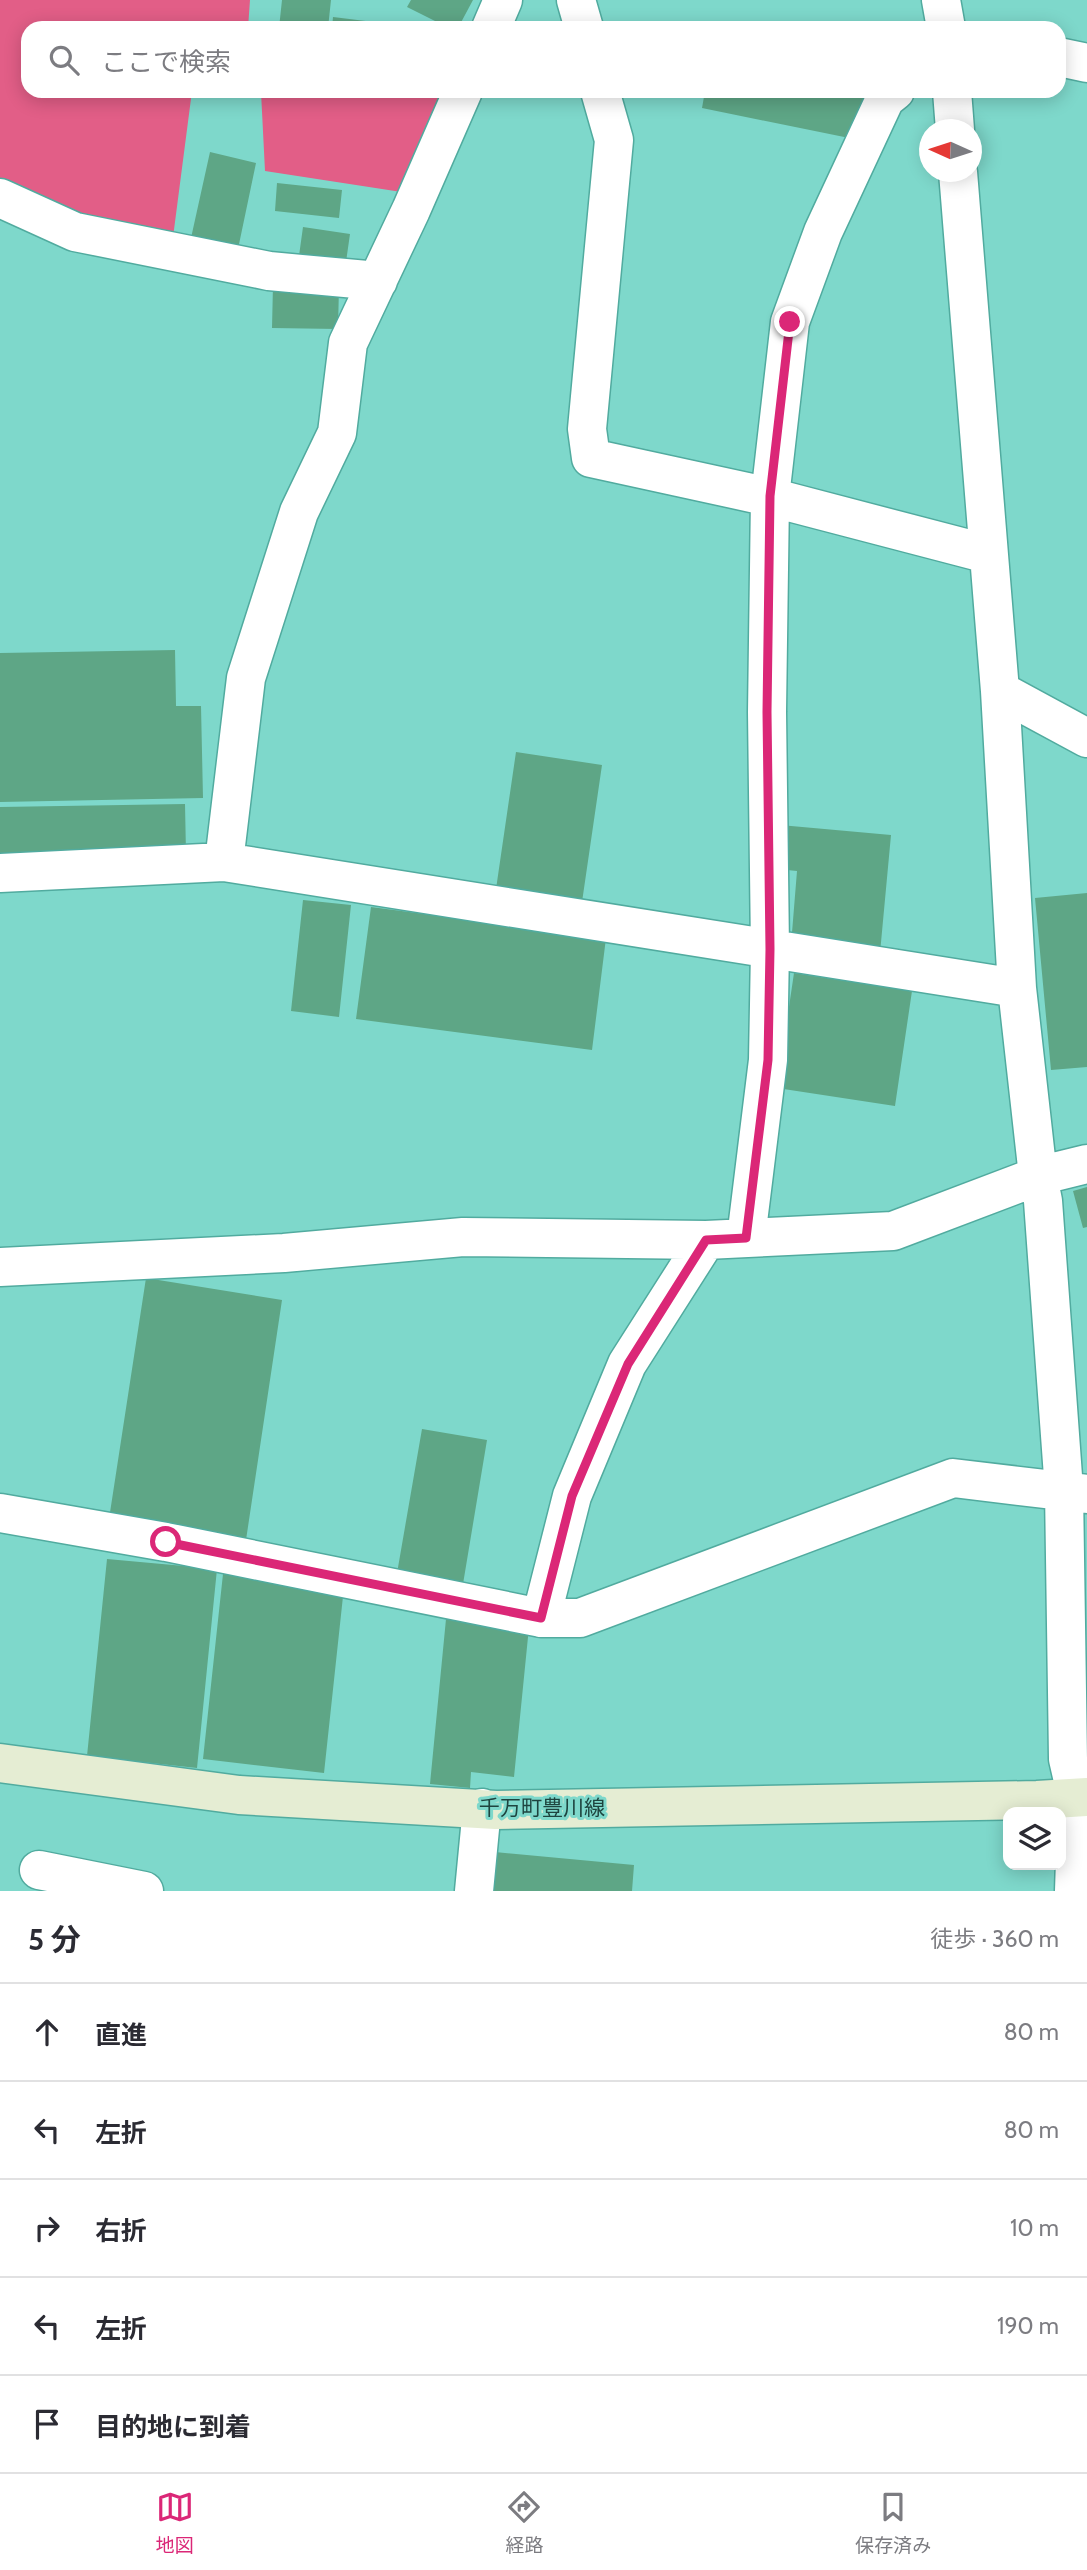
<!DOCTYPE html>
<html lang="ja">
<meta charset="utf-8">
<style>
body{margin:0;font-family:Cabin,"Noto Sans JP",sans-serif;background:#f2f2f3;color:#2b2b33}
.controls{position:absolute;right:21px;bottom:21px;display:grid;overflow:hidden;border-radius:14px;box-shadow:0 4px 18px #0003}
.controls button{width:63px;height:63px;display:grid;place-items:center;padding:0;border:0;border-bottom:2px solid #e1e1e2;background:#fff;color:#2b2b33;font:35px sans-serif}
.compass{position:absolute;left:919px;top:119px;width:63px;height:63px;border-radius:50%;background:#fff;box-shadow:0 4px 18px #0003;rotate:273deg}
.stop{position:absolute;width:21px;height:21px;margin:-16px;border:5px solid #db2777;border-radius:50%;background:#fff}
.stop.end{background:#db2777;border-color:#fff;box-shadow:0 2px 7px #0008}
.list{margin:0;padding:0;list-style:none}
h2{display:flex;justify-content:space-between;align-items:center;height:91px;margin:0;padding:0 28px;font-size:30px}
h2 small{font-size:23px;font-weight:400;color:#7c7c81}
.list li{display:grid;grid-template-columns:46px 1fr auto;gap:21px;align-items:center;box-sizing:border-box;height:98px;padding:0 28px;border-top:2px solid #e1e1e2}
.list b{display:block;font-size:26px;white-space:nowrap}
.list em{font-size:23px;font-style:normal;color:#7c7c81}
.icon{flex:none;width:38px;height:38px;fill:none;stroke:currentColor;stroke-width:2;stroke-linecap:round;stroke-linejoin:round}
.map{position:relative;flex:none;width:1087px;height:1891px;overflow:hidden}
.search{position:absolute;background:#fff;box-shadow:0 4px 18px #0003;left:21px;right:21px;top:21px;height:77px;display:flex;align-items:center;gap:18px;box-sizing:border-box;padding:0 24px;border-radius:21px;color:#7c7c81;font-size:26px}
.sheet{height:581px;background:#fff}
nav{display:flex;justify-content:space-around;align-items:center;box-sizing:border-box;height:98px;border-top:2px solid #e1e1e2;background:#fff;font-size:19px;color:#7c7c81}
nav a{display:grid;justify-items:center;gap:4px}
nav .on{color:#db2777}
.map>svg:first-child{display:block}
</style>
<div class="map">
<svg width="1087" height="1891" viewBox="0 0 1087 1891">
<rect width="100%" height="100%" fill="#7ed8cb"/>
<!-- forest -->
<path fill="#e25e87" d="M 0,0 L 250,0 L 248,28 L 28,28 L 28,91 L 192,91 L 172,245 L 0,191 Z
M 247,91 L 449,91 L 408,193 L 265,171 L 261,92 Z"/>
<!-- building -->
<path fill="#5ea686" d="M 282,0 L 331,0 L 328,28 L 279,28 Z
M 411,0 L 473,0 L 458,28 L 449,28 L 407,7 Z
M 333,17 L 398,25 L 397,28 L 332,28 Z
M 705,91 L 869,91 L 859,140 L 702,108 Z
M 210,152 L 256,163 L 238,249 L 191,238 Z
M 277,183 L 342,190 L 339,218 L 275,211 Z
M 303,227 L 350,234 L 345,269 L 298,263 Z
M 273,285 L 339,286 L 338,329 L 272,328 Z
M 175,650 L 176,706 L 201,706 L 203,798 L 0,802 L 0,653 Z
M 516,752 L 602,765 L 582,902 L 496,889 Z
M 185,804 L 186,854 L 0,857 L 0,807 Z
M 780,825 L 891,835 L 880,953 L 791,945 L 797,871 L 777,869 Z
M 1087,893 L 1087,1067 L 1051,1070 L 1035,898 Z
M 303,900 L 351,905 L 339,1017 L 291,1011 Z
M 371,907 L 606,938 L 592,1050 L 356,1019 Z
M 794,973 L 912,991 L 895,1106 L 777,1088 Z
M 1087,1187 L 1087,1227 L 1083,1228 L 1073,1191 Z
M 146,1278 L 282,1300 L 246,1540 L 109,1519 Z
M 422,1429 L 487,1440 L 462,1590 L 396,1579 Z
M 107,1559 L 217,1569 L 197,1768 L 87,1756 Z
M 223,1574 L 344,1587 L 324,1773 L 203,1759 Z
M 446,1619 L 529,1627 L 514,1777 L 471,1772 L 470,1788 L 430,1784 Z
M 495,1852 L 634,1865 L 632,1891 L 492,1891 Z"/>
<g fill="none" stroke-linecap="round" stroke-linejoin="round">
<!-- street casing -->
<g stroke="#51ab9f" stroke-width="41">
<path id="street" d="M 576,0 L 584,28
M 941,0 L 946,28
M 491,28 L 503,0
M 1059,57 L 1087,63
M 600,91 L 614,140 L 587,429 L 591,458 L 770,497 L 988,554
M 952,91 L 955,130
M 958,172 L 1000,691 L 1017,988 L 1038,1176 L 1043,1201 L 1064,1490 L 1068,1759 L 1077,1798 L 1074,1891
M 0,198 L 75,232 L 269,271 L 378,281
M 1000,691 L 1087,738
M 224,862 L 246,678 L 299,512 L 337,433 L 348,343 L 411,210 L 463,91
M 0,873 L 224,862 L 1017,988
M 746,1238 L 768,1060 L 770,949 L 767,712 L 770,497 L 790,322 L 823,232 L 885,99 L 895,91
M 0,1267 L 284,1253 L 463,1237 L 706,1240 L 893,1231 L 1038,1176 L 1087,1164
M 0,1513 L 166,1542 L 541,1618 L 580,1618 L 953,1478 L 1087,1494
M 541,1618 L 572,1496 L 627,1364 L 706,1240
M 39,1870 L 144,1891
M 474,1891 L 482,1808"/>
</g>
<!-- secondary casing -->
<g stroke="#51ab9f" stroke-width="41">
<path id="secondary" d="M 0,1763 L 239,1795 L 496,1810 L 1037,1800 L 1087,1797"/>
</g>
<!-- street -->
<use href="#street" stroke="#fff" stroke-width="38"/>
<!-- secondary -->
<use href="#secondary" stroke="#e5edd3" stroke-width="38"/>
</g>
<g fill="none" stroke-linecap="round" stroke-linejoin="round">
<!-- route -->
<path stroke="#db2777" stroke-width="9" d="M 166,1542 L 541,1618 L 572,1496 L 628,1364 L 706,1240 L 746,1238 L 768,1060 L 770,949 L 767,712 L 770,496 L 790,322"/>
</g>
<g text-anchor="middle" stroke-width="6" stroke-linejoin="round" paint-order="stroke">
<!-- street labels -->
<g font-size="21" fill="#1e443f" stroke="#7ed8cb">
<text x="542" y="1815">千万町豊川線</text>
</g>
</g>
</svg>
<div class="controls">
<button><svg class="icon" aria-label="layers" viewBox="0 0 24 24"><path d="M12 4l9 5-9 5-9-5zM3 14l9 5 9-5"/></svg></button>
</div>
<svg class="compass" viewBox="-18 -18 36 36"><path d="M0-13l5 13h-10z" fill="#e53935"/><path d="M0 13l5-13h-10z" fill="#7c7c81"/></svg>
<div class="stop" style="left:166px;top:1542px"></div>
<div class="stop end" style="left:790px;top:322px"></div>
<div class="search"><svg class="icon" aria-label="search" viewBox="0 0 24 24"><circle cx="10" cy="10" r="6"/><path d="M15 15l6 6"/></svg>ここで検索</div>
</div>
<section class="sheet">
<h2>5 分<small>徒歩 · 360 m</small></h2>
<ul class="list">
<li><svg class="icon" aria-label="ahead" viewBox="0 0 24 24"><path d="M12 20V5M6 11l6-6 6 6"/></svg><div><b>直進</b></div><em>80 m</em></li>
<li><svg class="icon" aria-label="left" viewBox="0 0 24 24"><path d="M17 20v-9H6M10 6l-5 5 5 5"/></svg><div><b>左折</b></div><em>80 m</em></li>
<li><svg class="icon" aria-label="right" viewBox="0 0 24 24"><path d="M7 20v-9h11M14 6l5 5-5 5"/></svg><div><b>右折</b></div><em>10 m</em></li>
<li><svg class="icon" aria-label="left" viewBox="0 0 24 24"><path d="M17 20v-9H6M10 6l-5 5 5 5"/></svg><div><b>左折</b></div><em>190 m</em></li>
<li><svg class="icon" aria-label="arrive" viewBox="0 0 24 24"><path d="M6 21V4h12l-3 4 3 4H6"/></svg><div><b>目的地に到着</b></div></li>
</ul>
</section>
<nav>
<a class="on"><svg class="icon" aria-label="map" viewBox="0 0 24 24"><path d="M3 6l6-2 6 2 6-2v14l-6 2-6-2-6 2zM9 4v14M15 6v14"/></svg>地図</a>
<a><svg class="icon" aria-label="directions" viewBox="0 0 24 24"><path d="M12 3l9 9-9 9-9-9zM9 14v-3h6M13 9l2 2-2 2"/></svg>経路</a>
<a><svg class="icon" aria-label="saved" viewBox="0 0 24 24"><path d="M7 4h10v16l-5-4-5 4z"/></svg>保存済み</a>
</nav>
